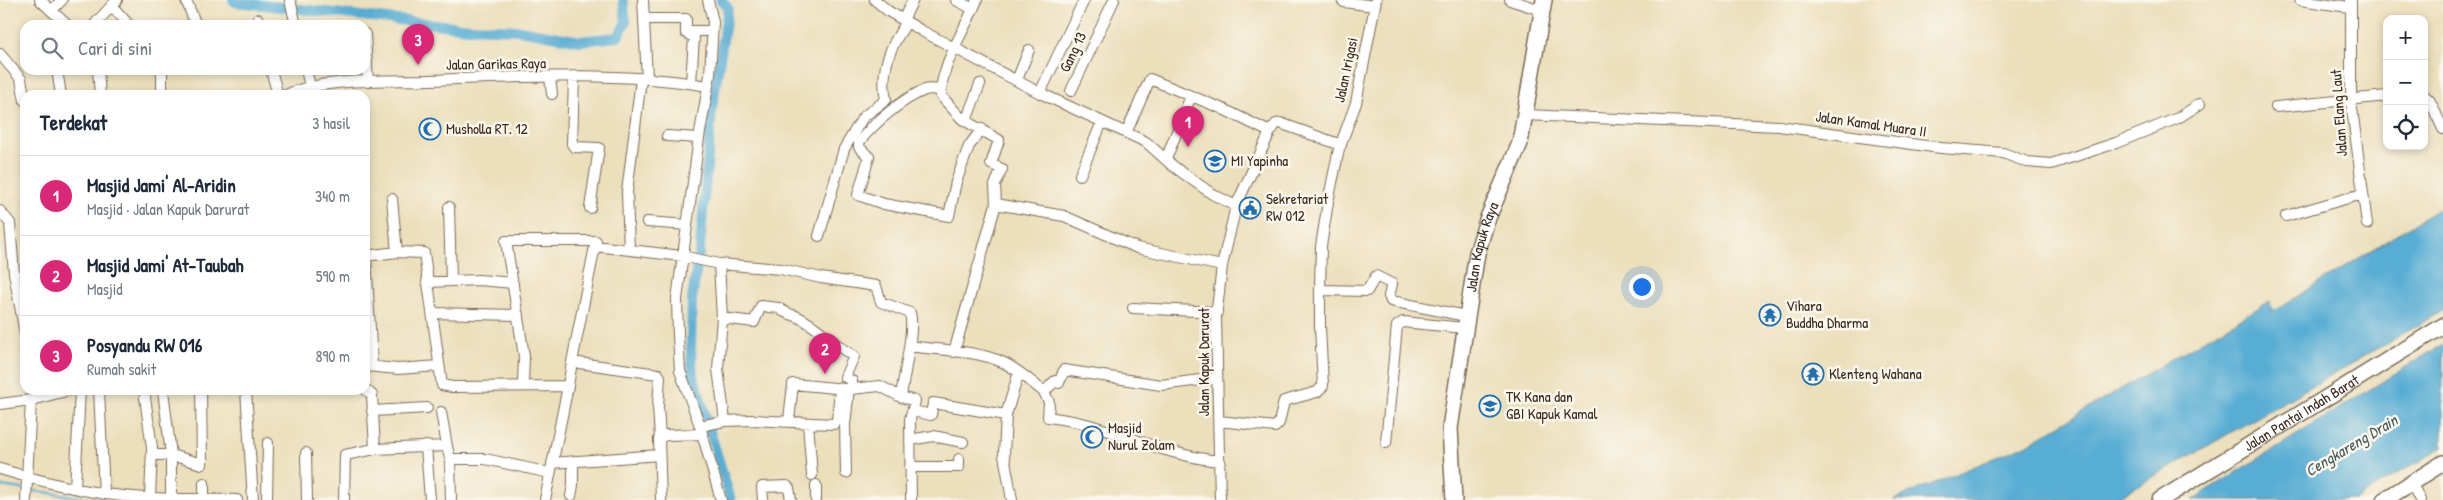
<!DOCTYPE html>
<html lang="id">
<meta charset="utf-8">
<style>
body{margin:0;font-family:"Patrick Hand",sans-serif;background:#f6f6f7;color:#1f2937}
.controls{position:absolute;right:15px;top:15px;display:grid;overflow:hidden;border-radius:10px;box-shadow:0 2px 8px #0003}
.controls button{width:45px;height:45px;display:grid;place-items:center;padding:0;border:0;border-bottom:1px solid #e0e1e3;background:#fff;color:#1f2937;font:25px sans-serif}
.you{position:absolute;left:1641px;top:286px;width:18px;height:18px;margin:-12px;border:4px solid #fff;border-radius:50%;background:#1a73e8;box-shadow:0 0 0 8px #1a73e833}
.badge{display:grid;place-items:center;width:32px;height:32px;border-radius:50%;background:#db2777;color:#fff;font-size:16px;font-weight:700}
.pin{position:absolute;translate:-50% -41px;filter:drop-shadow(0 1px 2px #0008)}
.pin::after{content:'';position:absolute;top:26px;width:18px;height:15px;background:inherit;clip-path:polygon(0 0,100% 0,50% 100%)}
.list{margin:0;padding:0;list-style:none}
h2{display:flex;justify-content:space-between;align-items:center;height:65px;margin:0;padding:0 20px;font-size:21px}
h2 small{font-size:16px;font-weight:400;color:#747a83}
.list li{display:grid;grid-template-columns:32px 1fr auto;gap:15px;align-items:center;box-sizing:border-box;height:80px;padding:0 20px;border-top:1px solid #e0e1e3}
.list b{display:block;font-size:19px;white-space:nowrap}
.list p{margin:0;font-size:16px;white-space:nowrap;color:#747a83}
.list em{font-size:16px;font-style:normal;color:#747a83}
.icon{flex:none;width:28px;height:28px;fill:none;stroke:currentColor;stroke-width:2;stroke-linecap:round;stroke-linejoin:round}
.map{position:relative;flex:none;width:2443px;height:500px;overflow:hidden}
.search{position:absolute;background:#fff;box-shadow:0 2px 8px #0003;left:20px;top:20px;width:350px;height:55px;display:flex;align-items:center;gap:12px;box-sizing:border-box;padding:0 18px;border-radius:15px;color:#747a83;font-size:19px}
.panel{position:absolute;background:#fff;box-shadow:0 2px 8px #0003;left:20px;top:90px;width:350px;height:305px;border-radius:15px}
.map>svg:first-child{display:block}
</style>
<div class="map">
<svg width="2443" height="500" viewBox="0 0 2443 500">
<rect width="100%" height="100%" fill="#fbf7ec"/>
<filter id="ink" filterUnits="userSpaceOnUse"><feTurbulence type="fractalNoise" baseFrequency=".02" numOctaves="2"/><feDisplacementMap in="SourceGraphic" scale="10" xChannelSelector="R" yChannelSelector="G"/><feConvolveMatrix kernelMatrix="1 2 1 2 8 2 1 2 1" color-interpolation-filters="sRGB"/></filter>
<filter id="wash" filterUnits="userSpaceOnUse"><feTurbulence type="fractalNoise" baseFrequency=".0096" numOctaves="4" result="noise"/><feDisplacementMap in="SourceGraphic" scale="20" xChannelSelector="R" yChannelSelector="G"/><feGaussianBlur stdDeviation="1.12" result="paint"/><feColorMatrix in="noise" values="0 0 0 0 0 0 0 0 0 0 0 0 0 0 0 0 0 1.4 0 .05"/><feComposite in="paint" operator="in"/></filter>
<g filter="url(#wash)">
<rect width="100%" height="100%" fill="#ebdfbc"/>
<!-- water -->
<path fill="#58add4" stroke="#4a6c79" d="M 2443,206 L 2443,311 L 2113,500 L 1893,500 L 2026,445 L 2270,301 L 2272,312 Z
M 2443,344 L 2443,447 L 2354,500 L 2192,500 Z"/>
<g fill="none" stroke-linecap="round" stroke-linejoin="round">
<!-- stream -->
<path stroke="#58add4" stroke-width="2.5" d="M 0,486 L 23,489
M 29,490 L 99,500"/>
<!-- canal -->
<path stroke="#58add4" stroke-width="10" d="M 233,0 L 235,2 L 470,28 L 520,30 L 580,41 L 618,37 L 626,22 L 623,0
M 721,0 L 728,8 L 712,109 L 700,247 L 692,299 L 691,350 L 693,375 L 731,500"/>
</g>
</g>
<g filter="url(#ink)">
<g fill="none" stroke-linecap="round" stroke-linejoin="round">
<!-- minor casing -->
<g stroke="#796955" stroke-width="12">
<path id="minor" d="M 40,0 L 67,25
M 186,0 L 196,25
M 290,0 L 296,25
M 643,0 L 647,79
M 708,0 L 713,22 L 710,75 L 699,138 L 677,299 L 678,336 L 680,371 L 700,426 L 721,500
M 875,0 L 888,11 L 922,31 L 1040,93 L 1146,142 L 1173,166 L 1212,194 L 1236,206
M 956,0 L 973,9
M 1342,0 L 1344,2 L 1374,6
M 1376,0 L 1356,103 L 1339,149 L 1328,202 L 1321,246 L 1320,290 L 1367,291 L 1376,276 L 1392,284 L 1389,296 L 1391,301 L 1466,316
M 1510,0 L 1541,10
M 2300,0 L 2349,7
M 2351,0 L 2351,101 L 2367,224
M 112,6 L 129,25
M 52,10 L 62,0
M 258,19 L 260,25
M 645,19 L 686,19 L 686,33 L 694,37 L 691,83
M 903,20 L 913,0
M 94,25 L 117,0
M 686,31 L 712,31
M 365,34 L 368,82
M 0,54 L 21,79 L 25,101
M 57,70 L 61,95
M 98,70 L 100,95
M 162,70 L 162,95
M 271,70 L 278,95
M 306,70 L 310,86
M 550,78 L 552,94
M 574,78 L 572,144 L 574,147 L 599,148 L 590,208
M 1017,80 L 1029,50
M 941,90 C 935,90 930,88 925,90 C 903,98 873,124 859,142 L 859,147 L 869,157 L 858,195 L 884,204 L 949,216 L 956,182 L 969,146 L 982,129
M 1071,91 L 1114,0
M 1040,93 L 1084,0
M 286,95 C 319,78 390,81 428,80 C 520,78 618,70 708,86
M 2424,95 L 2430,101 L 2443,129
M 2276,107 L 2387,96
M 1525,115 L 1779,126 L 1941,148 L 2003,153 L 2027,162 L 2051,164 L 2116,143 L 2178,118 L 2200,104
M 966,121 L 980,84
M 1126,133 L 1150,79 L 1223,109 L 1270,132
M 667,136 L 699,138
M 1166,159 L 1191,96
M 1080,175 L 1102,122
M 392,199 L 397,252
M 996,204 L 1064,216 L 1137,248 L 1222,266
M 449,207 L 451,280
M 0,211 L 10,223 L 14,273 L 25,334
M 2286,216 L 2362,194
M 647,222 L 687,225
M 819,236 L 844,149 L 863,117 L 886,100 C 880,70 890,46 907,22
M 629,250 L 627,192 L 641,79
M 365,256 L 397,252 L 424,253 L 442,385 L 452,387 L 568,386 L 572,362 L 658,374 L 660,377 L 658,406 L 660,438
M 366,256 L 372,366
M 719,264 L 781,269 L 821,278 L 876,286 L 881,302 L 910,313 C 915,330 903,377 901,397 L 915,401 L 910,419 L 911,500
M 427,282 L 479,280 L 513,283
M 1133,308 L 1217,312
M 433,313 L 518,315
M 722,318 L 718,369 L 725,421
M 909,346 C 938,350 975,350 1002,362 C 1018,369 1030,381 1044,392 L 1055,381 L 1059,383 L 1064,370 L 1161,385 L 1217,378
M 954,352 L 996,204 L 995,185 L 1002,169 L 991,164 L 999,140 L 962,119 L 941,96 C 940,66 966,28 977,0
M 572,362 L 595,246 L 682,256 L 719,264 L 722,318 L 754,322 L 761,306 L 779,308 C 785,314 789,313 796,316 C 819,326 833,345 854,356 L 845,377 L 852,381 L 851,389 L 880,386 L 901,397
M 366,366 L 398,369 L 439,366
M 523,385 L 524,356 L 506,241 L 596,241
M 365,389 L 372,395 L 375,449
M 99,390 L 104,494
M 144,390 L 152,448 L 150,498
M 163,390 L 171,455 L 171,499
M 246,390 L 253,500
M 1044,392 L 1049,402 L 1048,417 C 1062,419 1077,421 1090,425 C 1133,438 1175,457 1220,461
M 0,404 L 31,400
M 372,411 L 427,408
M 913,411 L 931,415 L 933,403 L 1006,415
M 441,412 L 447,446
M 789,420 L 793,384 L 845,389
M 1219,421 L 1275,427 L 1279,423 L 1284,401 L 1317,392 L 1323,386 L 1320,327 L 1320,290
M 808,423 L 812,475
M 700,426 L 725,421 L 753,420 L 834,424 L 837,421 L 840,389
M 910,440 L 933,436 L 963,442
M 1386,443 L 1397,326 L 1403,322 L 1464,328
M 426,446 L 430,500
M 306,453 L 307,500
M 152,455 L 171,455 L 202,464 L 201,390
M 450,459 L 485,459 L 550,473
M 552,463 L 659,455
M 910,467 L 959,467 L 959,459
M 0,469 C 43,482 89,494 134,497 C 168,500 202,498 237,500
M 846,473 L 845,425 L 849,389
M 2411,482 L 2420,500
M 204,483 L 204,499
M 816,485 L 816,500
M 75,488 L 80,390
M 571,496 L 573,485 L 573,462
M 26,500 L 31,400 L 70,390
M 267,500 L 268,443
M 344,500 L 345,455 L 375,449 L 447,446 L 450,459 L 451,500
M 545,500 L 568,386
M 661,500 L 659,439 L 666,435 L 702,434
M 763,500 L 762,487 L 787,486 L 789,488 L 791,500
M 1012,500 L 1004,455 L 1006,415 L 1019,372
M 1220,500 L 1216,318 L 1222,266 L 1236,206 L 1270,132 L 1276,124 L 1280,123 L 1341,145"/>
</g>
<!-- secondary casing -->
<g stroke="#796955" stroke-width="18">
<g id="secondary">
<path id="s1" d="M 1454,500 L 1450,428 L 1477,253 L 1487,220 L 1520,143 L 1544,0"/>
<path id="s2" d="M 2160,500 L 2443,326"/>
<path d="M 2384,500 L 2443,463"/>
</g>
</g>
<!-- minor -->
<use href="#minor" stroke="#fff" stroke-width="10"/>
<!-- secondary -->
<use href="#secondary" stroke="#fff" stroke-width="15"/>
</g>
</g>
<!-- icons -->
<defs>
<g id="mosque-ring" transform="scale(1.125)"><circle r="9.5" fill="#fbf7ec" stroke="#1f6fb2" stroke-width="1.5"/><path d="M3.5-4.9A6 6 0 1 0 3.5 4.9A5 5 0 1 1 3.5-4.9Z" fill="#1f6fb2"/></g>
<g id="school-ring" transform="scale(1.125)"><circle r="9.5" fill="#fbf7ec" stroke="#1f6fb2" stroke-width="1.5"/><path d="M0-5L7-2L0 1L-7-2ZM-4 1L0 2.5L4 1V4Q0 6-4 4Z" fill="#1f6fb2"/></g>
<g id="civic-ring" transform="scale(1.125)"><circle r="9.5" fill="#fbf7ec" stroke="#1f6fb2" stroke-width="1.5"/><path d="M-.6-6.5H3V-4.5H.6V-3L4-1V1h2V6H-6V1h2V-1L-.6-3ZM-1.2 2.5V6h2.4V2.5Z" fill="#1f6fb2"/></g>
<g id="temple-ring" transform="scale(1.125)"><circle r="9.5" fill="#fbf7ec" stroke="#1f6fb2" stroke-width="1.5"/><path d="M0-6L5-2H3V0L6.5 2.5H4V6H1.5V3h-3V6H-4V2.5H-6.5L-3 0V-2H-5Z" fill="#1f6fb2"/></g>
</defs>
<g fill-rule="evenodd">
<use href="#mosque-ring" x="430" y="129"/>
<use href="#school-ring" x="1215" y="161"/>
<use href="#civic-ring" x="1250" y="208"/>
<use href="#temple-ring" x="1770" y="315"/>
<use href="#temple-ring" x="1813" y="374"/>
<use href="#school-ring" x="1490" y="406"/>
<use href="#mosque-ring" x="1092" y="437"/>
</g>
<g text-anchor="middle" stroke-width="5" stroke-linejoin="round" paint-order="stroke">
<!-- street labels -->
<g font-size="15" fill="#3b2a1e" stroke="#fbf7ec">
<text transform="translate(1073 52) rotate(-64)" y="5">Gang 13</text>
<text transform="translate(496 64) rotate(-1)" y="5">Jalan Garikas Raya</text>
<text transform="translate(1346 70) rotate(-78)" y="5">Jalan Irigasi</text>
<text transform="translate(2339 113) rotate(-94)" y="5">Jalan Elang Laut</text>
<text transform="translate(1871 124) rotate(8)" y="5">Jalan Kamal Muara II</text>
<text dy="5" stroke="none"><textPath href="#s1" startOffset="256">Jalan Kapuk Raya</textPath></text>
<text transform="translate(1204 362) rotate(-90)" y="5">Jalan Kapuk Darurat</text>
<text dy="5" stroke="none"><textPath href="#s2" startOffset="166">Jalan Pantai Indah Barat</textPath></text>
</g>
<!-- poi labels -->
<g font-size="15" fill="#3b2a1e" stroke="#fbf7ec" text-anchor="start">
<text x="446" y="134">Musholla RT. 12</text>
<text x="1231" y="166">MI Yapinha</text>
<text x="1266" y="204">Sekretariat<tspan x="1266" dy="17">RW 012</tspan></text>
<text x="1786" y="311">Vihara<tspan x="1786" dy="17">Buddha Dharma</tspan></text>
<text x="1829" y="379">Klenteng Wahana</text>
<text x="1506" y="402">TK Kana dan<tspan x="1506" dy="17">GBI Kapuk Kamal</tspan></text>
<text x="1108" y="433">Masjid<tspan x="1108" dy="17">Nurul Zolam</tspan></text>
</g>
<!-- water labels -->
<g font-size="16" font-style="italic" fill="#45585e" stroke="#fbf7ec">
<text transform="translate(2351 445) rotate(-31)" y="6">Cengkareng Drain</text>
</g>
</g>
</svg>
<div class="controls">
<button>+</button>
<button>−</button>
<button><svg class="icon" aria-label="locate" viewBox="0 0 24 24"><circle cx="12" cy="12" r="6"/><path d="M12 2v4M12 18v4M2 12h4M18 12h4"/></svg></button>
</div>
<div class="you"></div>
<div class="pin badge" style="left:1188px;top:147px">1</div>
<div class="pin badge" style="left:825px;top:374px">2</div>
<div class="pin badge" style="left:418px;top:65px">3</div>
<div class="search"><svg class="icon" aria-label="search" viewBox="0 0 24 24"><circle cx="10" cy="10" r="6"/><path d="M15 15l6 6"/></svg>Cari di sini</div>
<section class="panel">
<h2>Terdekat<small>3 hasil</small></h2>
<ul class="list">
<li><span class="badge">1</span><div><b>Masjid Jami' Al-Aridin</b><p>Masjid · Jalan Kapuk Darurat</p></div><em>340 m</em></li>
<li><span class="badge">2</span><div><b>Masjid Jami' At-Taubah</b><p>Masjid</p></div><em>590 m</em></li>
<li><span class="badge">3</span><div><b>Posyandu RW 016</b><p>Rumah sakit</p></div><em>890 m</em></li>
</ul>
</section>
</div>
